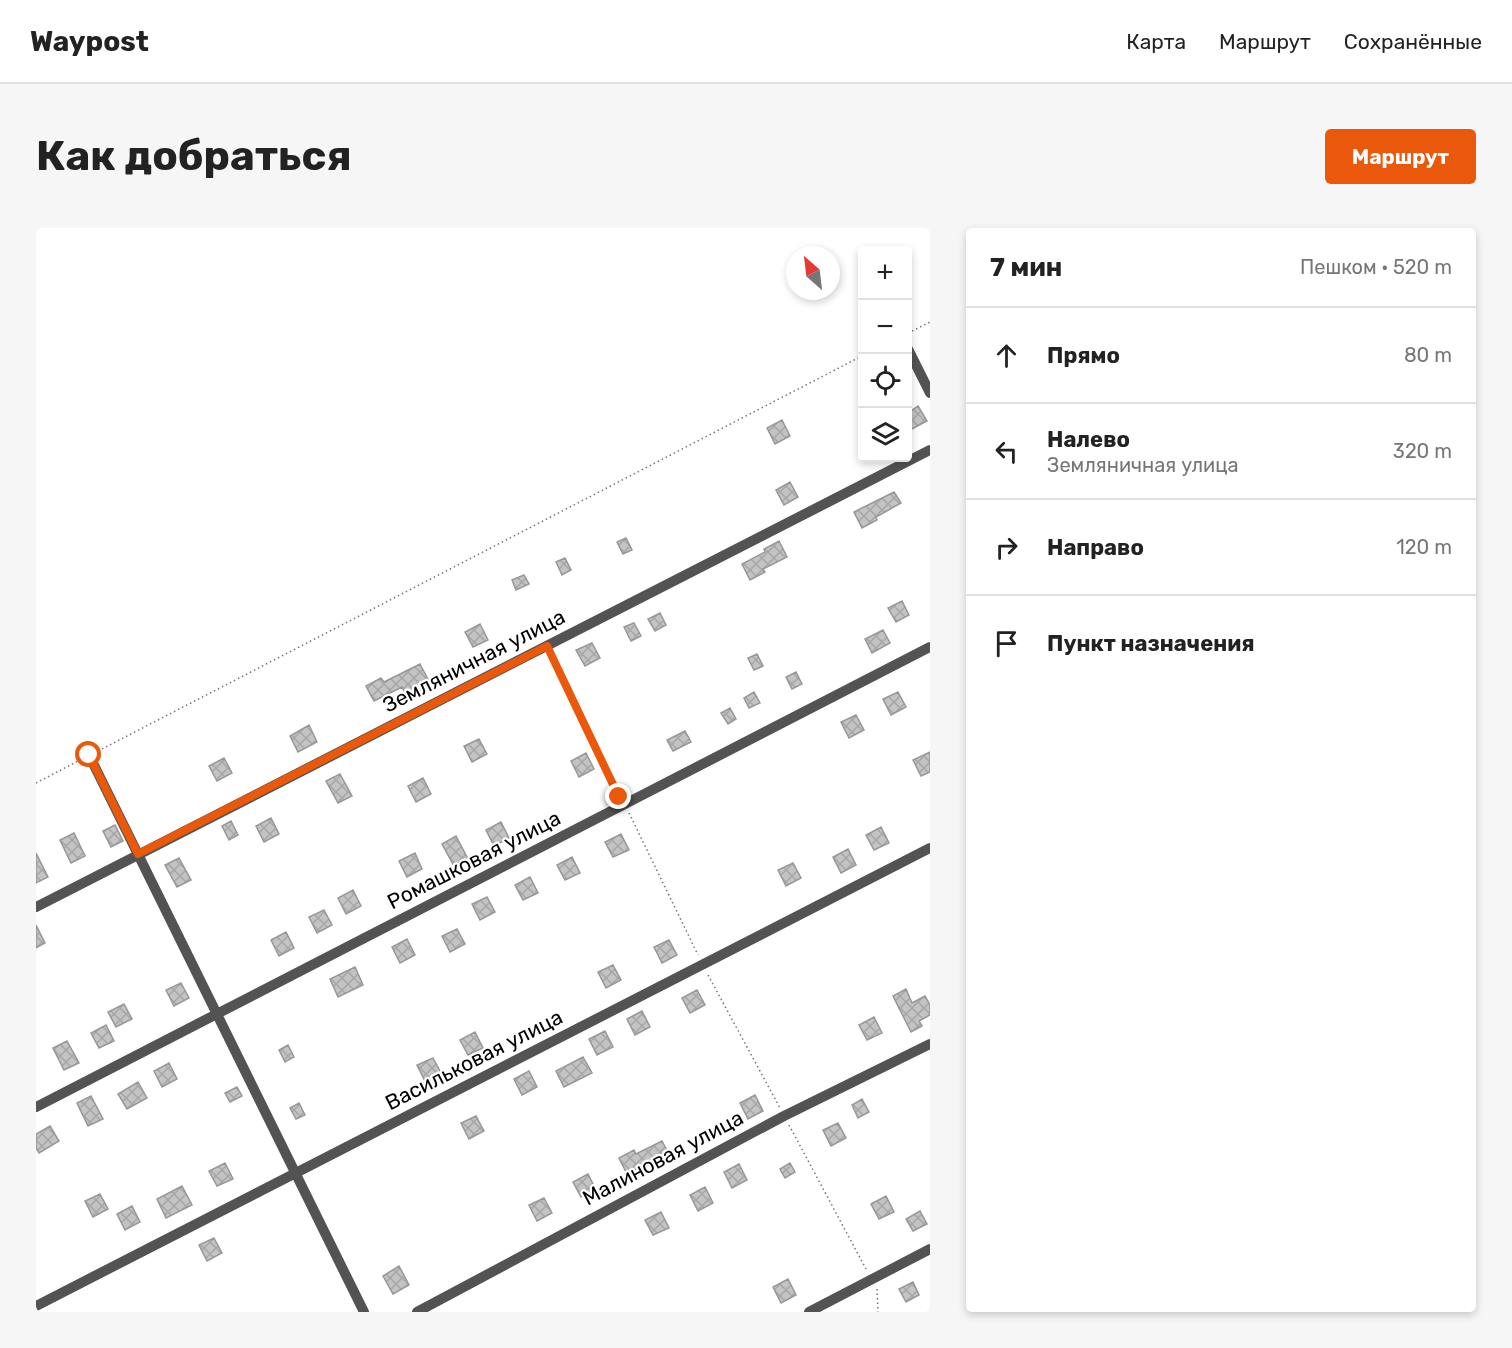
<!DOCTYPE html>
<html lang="ru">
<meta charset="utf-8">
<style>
body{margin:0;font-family:Rubik,sans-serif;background:#f6f6f6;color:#222}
.controls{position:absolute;right:18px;top:18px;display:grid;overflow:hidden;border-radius:6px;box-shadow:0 3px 9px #0003}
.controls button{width:54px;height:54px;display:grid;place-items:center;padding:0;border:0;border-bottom:2px solid #e0e0e0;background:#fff;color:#222;font:30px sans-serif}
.compass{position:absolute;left:750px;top:18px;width:54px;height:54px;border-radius:50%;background:#fff;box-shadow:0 3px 9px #0003;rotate:332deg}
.stop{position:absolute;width:18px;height:18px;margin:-14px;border:4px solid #ea580c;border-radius:50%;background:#fff}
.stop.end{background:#ea580c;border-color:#fff;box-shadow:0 2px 6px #0008}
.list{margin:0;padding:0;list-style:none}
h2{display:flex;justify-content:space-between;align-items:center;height:78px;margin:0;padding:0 24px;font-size:26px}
h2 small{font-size:20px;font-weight:400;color:#767676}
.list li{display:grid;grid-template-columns:39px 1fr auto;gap:18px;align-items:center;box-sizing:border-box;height:96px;padding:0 24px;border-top:2px solid #e0e0e0}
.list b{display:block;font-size:22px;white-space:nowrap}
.list p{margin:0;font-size:20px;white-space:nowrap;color:#767676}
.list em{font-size:20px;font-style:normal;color:#767676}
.icon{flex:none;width:33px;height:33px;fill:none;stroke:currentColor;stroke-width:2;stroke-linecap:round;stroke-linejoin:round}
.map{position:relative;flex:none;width:894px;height:1084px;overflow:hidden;border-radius:6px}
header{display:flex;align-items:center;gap:36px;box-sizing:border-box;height:84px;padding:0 30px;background:#fff;border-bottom:2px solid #e0e0e0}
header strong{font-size:28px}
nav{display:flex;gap:33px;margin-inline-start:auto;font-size:21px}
.intro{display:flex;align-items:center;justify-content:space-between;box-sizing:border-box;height:144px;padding:0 36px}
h1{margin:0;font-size:42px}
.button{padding:15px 27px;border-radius:6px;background:#ea580c;color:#fff;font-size:21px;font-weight:700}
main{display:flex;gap:36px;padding:0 36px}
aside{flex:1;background:#fff;border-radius:6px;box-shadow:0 3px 9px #0003}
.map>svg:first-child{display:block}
</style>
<header>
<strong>Waypost</strong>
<nav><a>Карта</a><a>Маршрут</a><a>Сохранённые</a></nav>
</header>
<div class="intro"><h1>Как добраться</h1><a class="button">Маршрут</a></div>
<main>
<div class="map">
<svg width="894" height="1084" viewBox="0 0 894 1084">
<defs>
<pattern id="building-cross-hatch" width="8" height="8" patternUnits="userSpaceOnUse" patternTransform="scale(1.5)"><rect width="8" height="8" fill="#c3c3c3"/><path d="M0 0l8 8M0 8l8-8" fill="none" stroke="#a6a6a6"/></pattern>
</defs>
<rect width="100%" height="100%" fill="#fff"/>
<!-- building -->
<path fill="url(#building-cross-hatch)" stroke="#979797" stroke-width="1.5" d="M 882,178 L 891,193 L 876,201 L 872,193 L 872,185 Z
M 746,192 L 754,208 L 739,216 L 731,200 Z
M 754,254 L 762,269 L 748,277 L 740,262 Z
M 858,264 L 865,275 L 840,289 L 841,292 L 826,300 L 818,284 Z
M 590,310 L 596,322 L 587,326 L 581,314 Z
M 743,313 L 751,329 L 727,341 L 729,344 L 714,352 L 706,336 L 729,324 L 728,321 Z
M 529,330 L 535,342 L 526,347 L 520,334 Z
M 488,347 L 493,356 L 480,362 L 476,352 Z
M 866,373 L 873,387 L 860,394 L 852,380 Z
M 624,385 L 630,397 L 619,403 L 612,391 Z
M 598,395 L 605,408 L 595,413 L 588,399 Z
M 444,396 L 452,412 L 437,419 L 429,404 Z
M 847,402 L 854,415 L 836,425 L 829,411 Z
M 556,415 L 564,430 L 549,438 L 540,422 Z
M 721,426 L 727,438 L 718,442 L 712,430 Z
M 384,436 L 395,457 L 371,469 L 366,459 L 338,473 L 330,458 L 345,450 L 348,454 Z
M 760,444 L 766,456 L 756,461 L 750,449 Z
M 718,464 L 724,475 L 713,480 L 708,470 Z
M 862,464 L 870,479 L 855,487 L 847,471 Z
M 694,480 L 700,491 L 692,496 L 685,485 Z
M 820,487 L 828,502 L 813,510 L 805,494 Z
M 273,497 L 281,514 L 262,524 L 254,508 Z
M 649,503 L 655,514 L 637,523 L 631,512 Z
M 443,511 L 451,526 L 436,534 L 428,518 Z
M 894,524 L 894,544 L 885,548 L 877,532 Z
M 550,525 L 558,541 L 543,549 L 535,533 Z
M 188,530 L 196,545 L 181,553 L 173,538 Z
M 304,546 L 316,568 L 302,575 L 290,553 Z
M 387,550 L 395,566 L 380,574 L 372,558 Z
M 235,590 L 243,606 L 228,614 L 220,598 Z
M 195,593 L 202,607 L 193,612 L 186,598 Z
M 465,594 L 473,610 L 458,618 L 450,602 Z
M 79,597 L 87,613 L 75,619 L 67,603 Z
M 845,599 L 853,615 L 838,622 L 830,607 Z
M 38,605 L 49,628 L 35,635 L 24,612 Z
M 585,606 L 593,622 L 577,629 L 569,614 Z
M 420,608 L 432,631 L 418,638 L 406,616 Z
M 812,621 L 820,637 L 805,645 L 797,629 Z
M 0,625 L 12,649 L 0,655 Z
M 379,625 L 386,641 L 371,649 L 363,633 Z
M 536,629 L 544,645 L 529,652 L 521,637 Z
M 143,630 L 155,652 L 141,659 L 129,637 Z
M 757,635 L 765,650 L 750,658 L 742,642 Z
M 494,649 L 502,665 L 487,672 L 479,657 Z
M 317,662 L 325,678 L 310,686 L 302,670 Z
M 451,669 L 459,684 L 444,692 L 436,676 Z
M 288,682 L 296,697 L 281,705 L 273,689 Z
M 0,697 L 9,715 L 0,720 Z
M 421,701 L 429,716 L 414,724 L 406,708 Z
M 250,704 L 258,720 L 243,728 L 235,712 Z
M 371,711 L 379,727 L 364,735 L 356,719 Z
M 633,712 L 641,727 L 626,735 L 618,719 Z
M 577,737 L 585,752 L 570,760 L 562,744 Z
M 319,739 L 327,757 L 302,769 L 294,751 Z
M 145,755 L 153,770 L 138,778 L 130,762 Z
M 870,761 L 876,775 L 889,768 L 894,777 L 894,787 L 883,793 L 886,798 L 875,804 L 857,768 Z
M 661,762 L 669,777 L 654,785 L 646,770 Z
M 88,776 L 96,791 L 80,799 L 72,784 Z
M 606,783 L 614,799 L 599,807 L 591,791 Z
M 838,789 L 846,805 L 831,812 L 823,797 Z
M 70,797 L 78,813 L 63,820 L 55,805 Z
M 569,803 L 577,819 L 561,827 L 553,811 Z
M 439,804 L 447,820 L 432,827 L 424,812 Z
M 31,813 L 43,835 L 28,842 L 17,820 Z
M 252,817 L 258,829 L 249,834 L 243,822 Z
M 547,829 L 556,845 L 528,859 L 520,843 Z
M 397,830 L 405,845 L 389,853 L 381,837 Z
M 133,835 L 141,851 L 126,859 L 118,843 Z
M 493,843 L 501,859 L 486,867 L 478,851 Z
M 102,854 L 111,870 L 91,881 L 82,866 Z
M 201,859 L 206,868 L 194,874 L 189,865 Z
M 719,867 L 727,883 L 712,891 L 704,875 Z
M 55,868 L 67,891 L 52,898 L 41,875 Z
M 826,871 L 833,884 L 822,890 L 816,877 Z
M 263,875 L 269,887 L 260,891 L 254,880 Z
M 440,888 L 448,903 L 433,911 L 425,895 Z
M 802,895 L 810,910 L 795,918 L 787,902 Z
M 14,898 L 23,913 L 3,925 L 0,920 L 0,906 Z
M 626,913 L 634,928 L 619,936 L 617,932 L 591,946 L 583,930 L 598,922 L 600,926 Z
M 189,935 L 197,951 L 181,958 L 173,943 Z
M 754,935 L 759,944 L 749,950 L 744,941 Z
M 703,936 L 711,952 L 696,960 L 688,944 Z
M 552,946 L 560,962 L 545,969 L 537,954 Z
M 146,958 L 156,977 L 130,990 L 121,971 Z
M 669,959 L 677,975 L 662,983 L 654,967 Z
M 64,966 L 72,981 L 57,989 L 49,973 Z
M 850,968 L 858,984 L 843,991 L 835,976 Z
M 508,970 L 516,985 L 501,993 L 493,977 Z
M 96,978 L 104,994 L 89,1002 L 81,986 Z
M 884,983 L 891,996 L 877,1003 L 870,991 Z
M 625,984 L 633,1000 L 617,1007 L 609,992 Z
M 178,1010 L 186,1025 L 171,1033 L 163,1017 Z
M 363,1038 L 373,1057 L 357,1066 L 347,1048 Z
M 752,1051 L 760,1067 L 745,1075 L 737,1059 Z
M 877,1054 L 883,1067 L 870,1074 L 863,1061 Z"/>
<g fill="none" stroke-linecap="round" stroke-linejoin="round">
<!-- path -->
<path stroke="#757575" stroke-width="1.5" stroke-dasharray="1.5 3" stroke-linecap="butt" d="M 872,105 L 894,94
M 515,427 L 583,568
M 62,523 L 826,128
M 0,555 L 44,532
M 593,585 L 662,727
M 672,747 L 744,880
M 753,897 L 830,1041
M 841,1061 L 842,1084"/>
<!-- minor -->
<path stroke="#535353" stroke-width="10" d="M 872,121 L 894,165
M 53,527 L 328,1084
M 0,679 L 894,222
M 0,879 L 894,419
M 0,1078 L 894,620
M 381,1084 L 748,888 L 894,816
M 773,1084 L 894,1021"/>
</g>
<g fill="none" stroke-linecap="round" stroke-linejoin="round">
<!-- route -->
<path stroke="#ea580c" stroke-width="8" d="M 53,527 L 102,626 L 511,418 L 583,569"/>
</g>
<g text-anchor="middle" stroke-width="4.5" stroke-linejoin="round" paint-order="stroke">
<!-- street labels -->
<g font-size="21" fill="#000" stroke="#fff">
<text transform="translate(438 433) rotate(-27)" y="7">Земляничная улица</text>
<text transform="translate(438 632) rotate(-27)" y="7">Ромашковая улица</text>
<text transform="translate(438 832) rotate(-27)" y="7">Васильковая улица</text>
<text transform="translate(627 930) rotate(-28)" y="7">Малиновая улица</text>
</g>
</g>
</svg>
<div class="controls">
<button>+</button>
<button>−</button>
<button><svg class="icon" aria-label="locate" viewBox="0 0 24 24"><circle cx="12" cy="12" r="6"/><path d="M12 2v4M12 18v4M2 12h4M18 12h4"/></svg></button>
<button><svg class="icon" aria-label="layers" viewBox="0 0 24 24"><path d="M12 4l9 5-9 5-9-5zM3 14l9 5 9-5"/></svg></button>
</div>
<svg class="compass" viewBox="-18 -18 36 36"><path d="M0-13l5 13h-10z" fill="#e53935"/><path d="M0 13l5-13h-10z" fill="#767676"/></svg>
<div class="stop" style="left:53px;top:527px"></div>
<div class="stop end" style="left:583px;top:569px"></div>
</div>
<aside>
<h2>7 мин<small>Пешком · 520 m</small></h2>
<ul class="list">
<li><svg class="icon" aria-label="ahead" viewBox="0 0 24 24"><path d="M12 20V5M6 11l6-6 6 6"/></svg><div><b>Прямо</b></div><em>80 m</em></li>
<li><svg class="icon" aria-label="left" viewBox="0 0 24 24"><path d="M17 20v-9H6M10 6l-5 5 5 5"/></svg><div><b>Налево</b><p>Земляничная улица</p></div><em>320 m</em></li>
<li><svg class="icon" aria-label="right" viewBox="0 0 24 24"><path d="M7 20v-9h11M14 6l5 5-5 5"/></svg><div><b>Направо</b></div><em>120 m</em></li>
<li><svg class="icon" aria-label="arrive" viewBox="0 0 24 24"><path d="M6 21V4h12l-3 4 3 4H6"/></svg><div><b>Пункт назначения</b></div></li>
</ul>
</aside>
</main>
